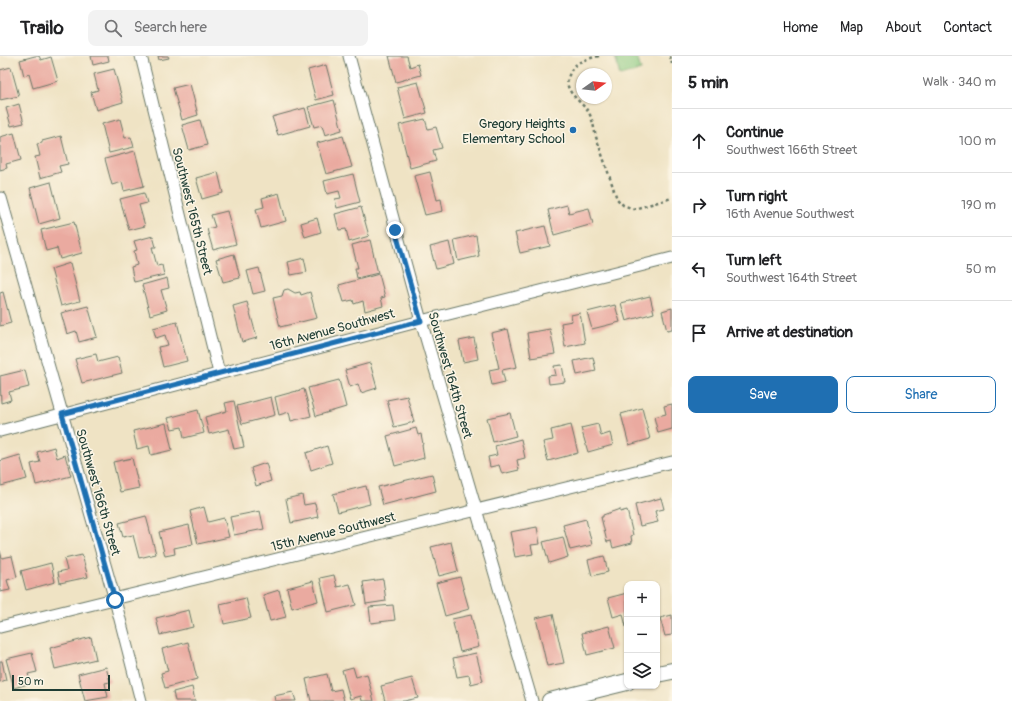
<!DOCTYPE html>
<meta charset="utf-8">
<style>
body{margin:0;font-family:Pangolin,sans-serif;background:#f2f2f2;color:#202124}
.controls{position:absolute;right:12px;bottom:12px;display:grid;overflow:hidden;border-radius:8px;box-shadow:0 1px 3px #0004}
.controls button{width:36px;height:36px;display:grid;place-items:center;padding:0;border:0;border-bottom:1px solid #e0e0e0;background:#fff;color:#202124;font:20px sans-serif}
.compass{position:absolute;left:576px;top:12px;width:36px;height:36px;border-radius:50%;background:#fff;box-shadow:0 1px 3px #0004;rotate:75deg}
.scale{position:absolute;left:12px;bottom:10px;width:98px;box-sizing:border-box;padding-left:4px;border:2px solid #1f3d34;border-top:0;font-size:11px;line-height:14px;white-space:nowrap;color:#1f3d34;-webkit-text-stroke:3px #fcf5e5;paint-order:stroke}
.stop{position:absolute;width:12px;height:12px;margin:-9px;border:3px solid #1f6fb2;border-radius:50%;background:#fff}
.stop.end{background:#1f6fb2;border-color:#fff;box-shadow:0 1px 4px #0008}
.list{margin:0;padding:0;list-style:none}
h2{display:flex;justify-content:space-between;align-items:center;height:52px;margin:0;padding:0 16px;font-size:17px}
h2 small{font-size:13px;font-weight:400;color:#757577}
.list li{display:grid;grid-template-columns:26px 1fr auto;gap:12px;align-items:center;box-sizing:border-box;height:64px;padding:0 16px;border-top:1px solid #e0e0e0}
.list b{display:block;font-size:15px;white-space:nowrap}
.list p{margin:0;font-size:13px;white-space:nowrap;color:#757577}
.list em{font-size:13px;font-style:normal;color:#757577}
.actions{display:flex;gap:8px;padding:12px 16px}
.actions a{flex:1;padding:9px 0;border:1px solid #1f6fb2;border-radius:8px;text-align:center;font-size:14px;color:#1f6fb2}
.actions .main{background:#1f6fb2;color:#fff}
.icon{flex:none;width:22px;height:22px;fill:none;stroke:currentColor;stroke-width:2;stroke-linecap:round;stroke-linejoin:round}
.map{position:relative;flex:none;width:672px;height:645px;overflow:hidden}
header{display:flex;align-items:center;gap:24px;box-sizing:border-box;height:56px;padding:0 20px;background:#fff;border-bottom:1px solid #e0e0e0}
header strong{font-size:19px}
nav{display:flex;gap:22px;margin-inline-start:auto;font-size:14px}
.search{width:280px;height:36px;background:#f2f2f2;display:flex;align-items:center;gap:10px;box-sizing:border-box;padding:0 14px;border-radius:8px;color:#757577;font-size:15px}
main{display:flex}
aside{flex:1;background:#fff}
.map>svg:first-child{display:block}
</style>
<header>
<strong>Trailo</strong>
<div class="search"><svg class="icon" aria-label="search" viewBox="0 0 24 24"><circle cx="10" cy="10" r="6"/><path d="M15 15l6 6"/></svg>Search here</div>
<nav><a>Home</a><a>Map</a><a>About</a><a>Contact</a></nav>
</header>
<main>
<div class="map">
<svg width="672" height="645" viewBox="0 0 672 645">
<rect width="100%" height="100%" fill="#fcf5e5"/>
<filter id="ink" filterUnits="userSpaceOnUse"><feTurbulence type="fractalNoise" baseFrequency=".025" numOctaves="2"/><feDisplacementMap in="SourceGraphic" scale="8" xChannelSelector="R" yChannelSelector="G"/><feConvolveMatrix kernelMatrix="1 2 1 2 8 2 1 2 1" color-interpolation-filters="sRGB"/></filter>
<filter id="wash" filterUnits="userSpaceOnUse"><feTurbulence type="fractalNoise" baseFrequency=".012" numOctaves="4" result="noise"/><feDisplacementMap in="SourceGraphic" scale="16" xChannelSelector="R" yChannelSelector="G"/><feGaussianBlur stdDeviation="0.9" result="paint"/><feColorMatrix in="noise" values="0 0 0 0 0 0 0 0 0 0 0 0 0 0 0 0 0 1.4 0 .05"/><feComposite in="paint" operator="in"/></filter>
<g filter="url(#wash)">
<rect width="100%" height="100%" fill="#efe3c4"/>
<!-- green -->
<path fill="#89c87e" stroke="#548259" d="M 615,0 L 637,0 L 641,14 L 620,20 Z"/>
<g id="blocks">
<!-- building -->
<path fill="#eaaaa0" d="M 35,0 L 39,0 L 41,4 L 51,1 L 58,25 L 33,32 L 29,18 L 24,20 L 20,4 Z
M 91,0 L 108,0 L 109,5 L 93,9 Z
M 158,0 L 168,0 L 169,2 L 159,4 Z
M 389,0 L 407,0 L 410,11 L 418,8 L 421,19 L 396,26 Z
M 326,9 L 334,39 L 316,44 L 308,14 Z
M 11,11 L 19,40 L 0,44 L 0,14 Z
M 114,13 L 123,46 L 96,54 L 91,36 L 98,34 L 94,18 Z
M 418,26 L 427,57 L 405,63 L 397,31 Z
M 190,28 L 198,59 L 182,64 L 173,32 Z
M 334,44 L 342,74 L 325,79 L 322,69 L 314,71 L 308,51 Z
M 19,48 L 24,67 L 11,70 L 6,52 Z
M 305,52 L 310,70 L 278,79 L 272,61 Z
M 120,63 L 125,82 L 131,81 L 134,91 L 109,97 L 102,68 Z
M 425,63 L 428,73 L 436,71 L 442,92 L 433,94 L 436,105 L 410,112 L 399,69 Z
M 200,64 L 207,89 L 189,94 L 182,69 Z
M 14,77 L 21,104 L 6,108 L 7,112 L 0,114 L 0,81 Z
M 61,80 L 68,108 L 59,110 L 61,116 L 40,122 L 35,101 L 40,100 L 37,88 L 42,87 L 42,85 Z
M 343,80 L 352,111 L 326,118 L 317,87 Z
M 135,95 L 144,130 L 124,135 L 122,126 L 112,129 L 105,103 Z
M 218,116 L 223,137 L 202,143 L 196,122 Z
M 430,116 L 437,144 L 441,143 L 443,155 L 425,159 L 414,120 Z
M 353,118 L 360,146 L 337,152 L 335,143 L 341,142 L 339,135 L 327,138 L 324,125 Z
M 51,126 L 60,162 L 39,168 L 30,132 Z
M 144,137 L 147,147 L 139,149 L 145,170 L 129,174 L 120,143 Z
M 279,137 L 286,165 L 261,172 L 256,153 L 264,151 L 262,142 Z
M 567,149 L 569,157 L 589,152 L 593,168 L 554,179 L 548,154 Z
M 361,151 L 369,180 L 349,186 L 346,173 L 339,174 L 335,158 Z
M 227,155 L 236,188 L 213,194 L 207,173 L 215,171 L 211,159 Z
M 317,162 L 321,176 L 305,181 L 301,167 Z
M 74,166 L 82,197 L 60,203 L 57,192 L 46,195 L 41,174 Z
M 545,170 L 550,190 L 520,197 L 515,177 Z
M 476,179 L 479,200 L 458,205 L 454,184 Z
M 153,180 L 156,191 L 152,191 L 157,210 L 162,209 L 164,219 L 134,226 L 131,211 L 137,209 L 134,195 L 137,194 L 134,185 Z
M 370,184 L 378,217 L 357,222 L 355,212 L 358,212 L 352,189 Z
M 449,186 L 454,208 L 436,213 L 430,191 Z
M 234,198 L 240,222 L 223,226 L 216,203 Z
M 304,202 L 307,216 L 291,219 L 288,206 Z
M 70,207 L 80,245 L 61,250 L 51,213 Z
M 259,212 L 265,235 L 253,238 L 247,215 Z
M 379,218 L 385,241 L 381,242 L 383,250 L 365,255 L 363,245 L 354,248 L 353,244 L 344,246 L 339,229 Z
M 167,222 L 169,232 L 161,234 L 167,254 L 150,259 L 142,229 Z
M 288,233 L 295,237 L 300,236 L 301,239 L 310,236 L 317,262 L 280,271 L 273,242 L 282,240 L 284,234 Z
M 3,236 L 11,267 L 0,270 L 0,237 Z
M 650,240 L 654,257 L 626,265 L 621,247 Z
M 247,246 L 257,282 L 242,286 L 233,250 Z
M 615,249 L 620,266 L 592,273 L 587,256 Z
M 88,250 L 97,281 L 79,286 L 76,275 L 67,278 L 61,257 Z
M 672,252 L 672,274 L 667,275 L 662,255 Z
M 580,257 L 585,287 L 565,291 L 561,267 L 572,265 L 571,259 Z
M 177,266 L 187,305 L 163,311 L 158,291 L 168,289 L 165,279 L 156,282 L 153,272 Z
M 508,273 L 517,311 L 502,314 L 505,326 L 492,329 L 489,314 L 499,312 L 491,277 Z
M 550,273 L 555,298 L 531,302 L 527,277 Z
M 474,282 L 478,303 L 463,306 L 459,285 Z
M 96,298 L 98,306 L 118,301 L 122,317 L 82,327 L 75,303 Z
M 593,301 L 596,315 L 577,319 L 574,305 Z
M 370,307 L 377,332 L 361,337 L 358,328 L 350,331 L 345,314 Z
M 562,309 L 565,326 L 549,328 L 548,320 L 556,319 L 554,310 Z
M 25,314 L 29,331 L 9,336 L 11,344 L 1,347 L 0,320 Z
M 339,324 L 346,351 L 316,360 L 308,332 Z
M 304,333 L 311,360 L 291,365 L 289,356 L 279,359 L 275,341 Z
M 407,340 L 414,366 L 394,371 L 387,344 Z
M 271,341 L 275,359 L 242,368 L 237,350 Z
M 234,345 L 244,391 L 234,393 L 229,373 L 209,378 L 205,361 L 227,355 L 225,347 Z
M 672,348 L 672,373 L 658,377 L 654,361 L 666,358 L 664,350 Z
M 642,352 L 650,383 L 629,389 L 621,358 Z
M 198,354 L 204,377 L 184,382 L 182,371 L 172,373 L 168,362 Z
M 510,357 L 516,380 L 493,386 L 487,362 Z
M 166,367 L 172,394 L 151,399 L 149,390 L 137,393 L 133,375 Z
M 598,368 L 601,380 L 610,377 L 613,389 L 588,396 L 581,372 Z
M 571,369 L 578,397 L 548,405 L 543,386 L 553,384 L 551,374 Z
M 416,372 L 418,379 L 421,378 L 423,388 L 422,388 L 424,402 L 395,410 L 387,380 Z
M 521,383 L 525,402 L 517,404 L 519,414 L 502,418 L 499,409 L 490,411 L 488,401 L 497,399 L 495,390 Z
M 327,390 L 332,407 L 311,414 L 306,397 Z
M 54,391 L 57,402 L 65,399 L 71,420 L 36,429 L 31,408 L 40,406 L 37,396 Z
M 20,399 L 27,423 L 1,430 L 0,405 Z
M 132,402 L 139,432 L 120,436 L 113,406 Z
M 266,407 L 271,425 L 256,430 L 251,412 Z
M 432,418 L 436,435 L 383,449 L 378,431 Z
M 366,430 L 370,448 L 338,456 L 333,438 Z
M 302,439 L 304,449 L 315,447 L 318,461 L 291,467 L 286,443 Z
M 661,442 L 664,453 L 655,455 L 658,466 L 640,470 L 635,449 Z
M 204,451 L 208,466 L 224,462 L 229,481 L 198,488 L 190,455 Z
M 620,453 L 620,456 L 627,454 L 633,479 L 631,480 L 632,487 L 613,492 L 611,485 L 607,486 L 601,461 L 603,461 L 603,459 Z
M 260,455 L 264,473 L 234,479 L 230,461 Z
M 146,460 L 156,498 L 139,502 L 133,479 L 123,481 L 119,467 Z
M 586,463 L 592,489 L 570,494 L 563,469 Z
M 189,469 L 193,488 L 174,492 L 175,498 L 165,500 L 159,476 Z
M 537,471 L 540,488 L 531,489 L 533,498 L 515,501 L 510,476 Z
M 563,481 L 568,501 L 549,507 L 543,486 Z
M 451,486 L 458,515 L 439,520 L 431,491 Z
M 0,495 L 2,502 L 12,500 L 17,521 L 7,524 L 10,534 L 0,536 Z
M 82,499 L 88,521 L 60,527 L 58,516 L 67,514 L 64,503 Z
M 604,500 L 608,516 L 592,520 L 588,504 Z
M 51,507 L 55,526 L 26,534 L 21,515 Z
M 334,519 L 337,531 L 350,528 L 356,549 L 328,556 L 320,522 Z
M 460,521 L 469,553 L 445,560 L 436,527 Z
M 383,523 L 386,545 L 366,548 L 363,526 Z
M 313,525 L 318,545 L 292,552 L 287,532 Z
M 279,534 L 286,561 L 270,565 L 263,539 Z
M 627,537 L 627,571 L 626,571 L 623,558 L 613,561 L 608,542 Z
M 246,542 L 251,562 L 224,568 L 220,548 Z
M 393,549 L 395,564 L 371,567 L 369,551 Z
M 189,554 L 193,571 L 160,579 L 156,562 Z
M 553,558 L 564,607 L 547,610 L 536,562 Z
M 471,559 L 479,591 L 460,596 L 452,563 Z
M 672,559 L 672,579 L 665,580 L 660,562 Z
M 609,570 L 615,592 L 587,599 L 582,577 Z
M 91,581 L 96,603 L 55,613 L 50,592 Z
M 188,586 L 197,623 L 165,632 L 161,617 L 168,615 L 162,593 Z
M 32,597 L 37,616 L 28,618 L 31,627 L 14,632 L 6,603 Z
M 476,597 L 483,625 L 471,628 L 469,619 L 457,621 L 453,602 Z
M 0,605 L 2,605 L 6,624 L 0,626 Z
M 106,611 L 110,626 L 105,627 L 108,641 L 85,645 L 78,618 Z
M 353,611 L 356,621 L 367,618 L 374,645 L 362,645 L 361,640 L 350,643 L 342,614 Z
M 327,618 L 331,635 L 341,633 L 344,645 L 311,645 L 306,623 Z
M 412,622 L 418,642 L 404,645 L 385,645 L 381,630 Z
M 192,631 L 195,645 L 175,645 L 173,636 Z
M 293,636 L 296,645 L 275,645 L 274,640 Z"/>
</g>
</g>
<g filter="url(#ink)">
<use href="#blocks" fill-opacity="0" stroke="#687766" stroke-width="1"/>
<g fill="none" stroke-linecap="round" stroke-linejoin="round">
<!-- street casing -->
<g stroke="#687766" stroke-width="13">
<path id="street" d="M 141,0 L 219,317
M 349,0 L 421,265 L 532,645
M 1,142 L 115,544 L 141,645
M 0,375 L 421,265 L 672,202
M 0,571 L 672,406"/>
</g>
<!-- secondary casing -->
<g stroke="#687766" stroke-width="18">
<path id="secondary" d="M 657,618 L 672,615
M 550,645 L 627,626"/>
</g>
<!-- path -->
<path stroke="#687766" stroke-width="2.5" stroke-dasharray="3 3" stroke-linecap="butt" d="M 599,0 C 584,4 573,5 568,22 C 564,37 582,45 589,57 C 593,64 594,73 596,81 C 603,101 610,122 617,143 L 623,149 L 634,153 L 672,142
M 670,0 L 672,8"/>
<!-- street -->
<use href="#street" stroke="#fff" stroke-width="11"/>
<!-- secondary -->
<use href="#secondary" stroke="#fff" stroke-width="16"/>
</g>
</g>
<g fill="none" stroke-linecap="round" stroke-linejoin="round" filter="url(#ink)">
<!-- route -->
<path stroke="#1f6fb2" stroke-width="5" d="M 115,544 L 62,358 L 421,265 L 395,174"/>
</g>
<!-- markers -->
<circle fill="#1f6fb2" stroke="#fcf5e5" stroke-width="1.5" cx="573" cy="74" r="4"/>
<g text-anchor="middle" stroke-width="3" stroke-linejoin="round" paint-order="stroke">
<!-- poi labels -->
<g font-size="13" fill="#1f3d34" stroke="#fcf5e5" text-anchor="end">
<text x="565" y="72">Gregory Heights<tspan x="565" dy="15">Elementary School</tspan></text>
</g>
<!-- street labels -->
<g font-size="13" fill="#1f3d34" stroke="#fcf5e5">
<text transform="translate(193 155) rotate(76)" y="5">Southwest 165th Street</text>
<text transform="translate(332 273) rotate(-15)" y="5">16th Avenue Southwest</text>
<text transform="translate(451 319) rotate(74)" y="5">Southwest 164th Street</text>
<text transform="translate(99 436) rotate(74)" y="5">Southwest 166th Street</text>
<text transform="translate(333 475) rotate(-14)" y="5">15th Avenue Southwest</text>
</g>
</g>
</svg>
<div class="controls">
<button>+</button>
<button>−</button>
<button><svg class="icon" aria-label="layers" viewBox="0 0 24 24"><path d="M12 4l9 5-9 5-9-5zM3 14l9 5 9-5"/></svg></button>
</div>
<svg class="compass" viewBox="-18 -18 36 36"><path d="M0-13l5 13h-10z" fill="#e53935"/><path d="M0 13l5-13h-10z" fill="#757577"/></svg>
<div class="scale">50 m</div>
<div class="stop" style="left:115px;top:544px"></div>
<div class="stop end" style="left:395px;top:174px"></div>
</div>
<aside>
<h2>5 min<small>Walk · 340 m</small></h2>
<ul class="list">
<li><svg class="icon" aria-label="ahead" viewBox="0 0 24 24"><path d="M12 20V5M6 11l6-6 6 6"/></svg><div><b>Continue</b><p>Southwest 166th Street</p></div><em>100 m</em></li>
<li><svg class="icon" aria-label="right" viewBox="0 0 24 24"><path d="M7 20v-9h11M14 6l5 5-5 5"/></svg><div><b>Turn right</b><p>16th Avenue Southwest</p></div><em>190 m</em></li>
<li><svg class="icon" aria-label="left" viewBox="0 0 24 24"><path d="M17 20v-9H6M10 6l-5 5 5 5"/></svg><div><b>Turn left</b><p>Southwest 164th Street</p></div><em>50 m</em></li>
<li><svg class="icon" aria-label="arrive" viewBox="0 0 24 24"><path d="M6 21V4h12l-3 4 3 4H6"/></svg><div><b>Arrive at destination</b></div></li>
</ul>
<div class="actions"><a class="main">Save</a><a>Share</a></div>
</aside>
</main>
